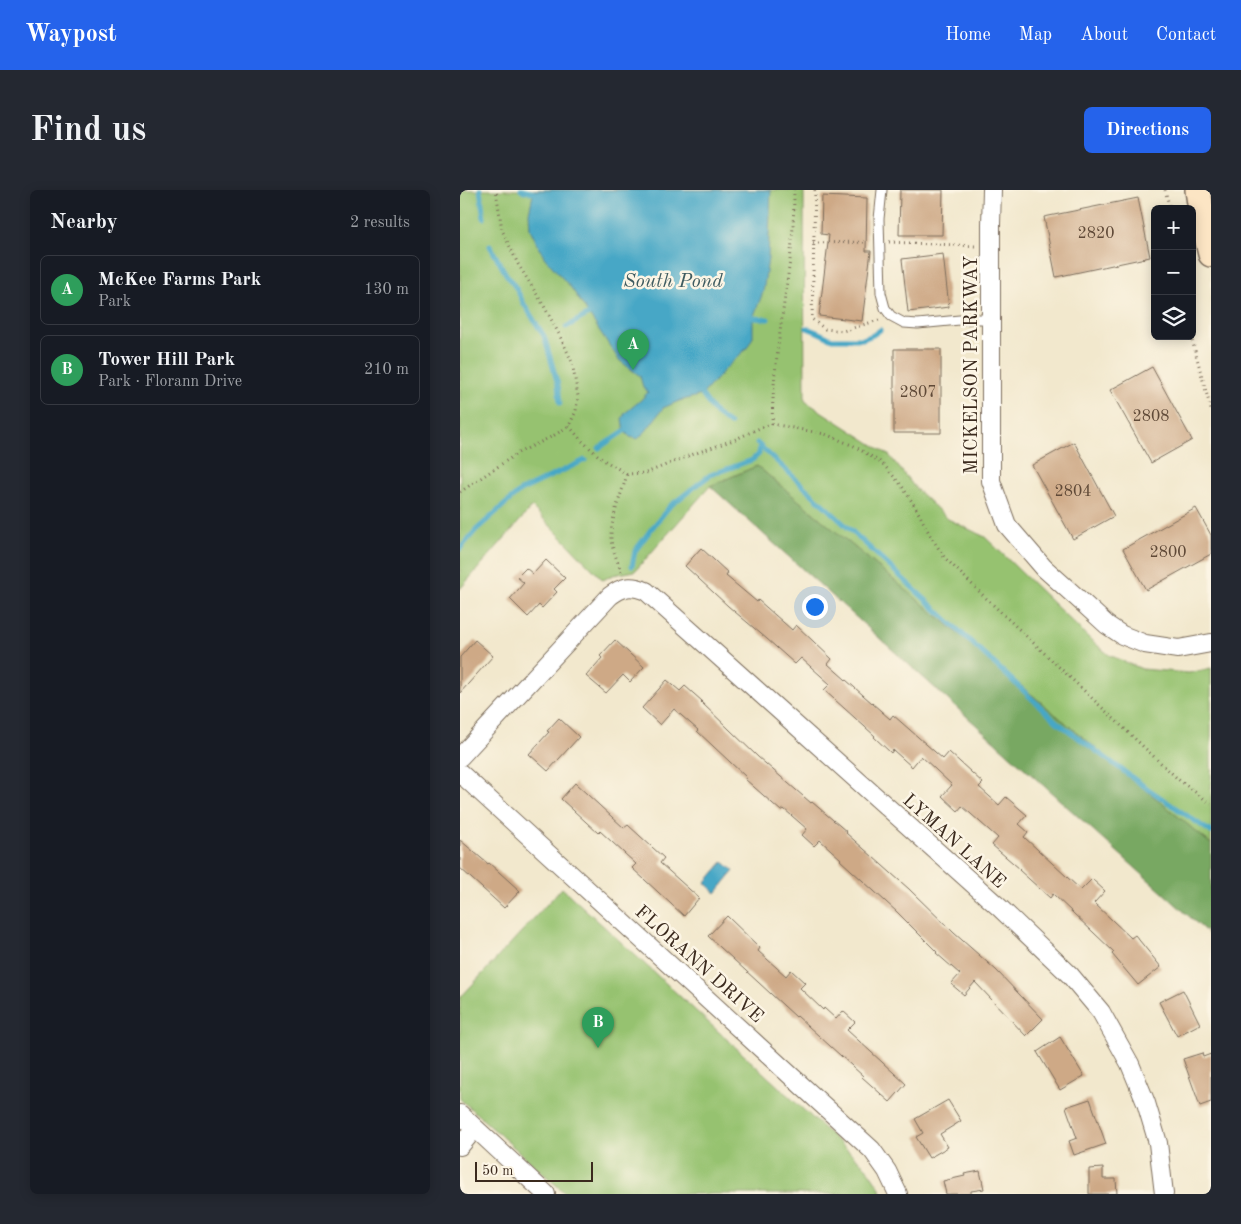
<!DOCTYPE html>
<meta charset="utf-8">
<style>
body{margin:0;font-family:"Old Standard TT",serif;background:#242831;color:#f1f3f6}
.controls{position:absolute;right:15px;top:15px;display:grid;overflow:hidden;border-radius:8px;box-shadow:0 2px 12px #0003}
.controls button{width:45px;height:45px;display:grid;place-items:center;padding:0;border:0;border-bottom:1px solid #363941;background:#171b24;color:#f1f3f6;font:25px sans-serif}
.scale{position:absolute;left:15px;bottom:12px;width:118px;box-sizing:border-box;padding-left:5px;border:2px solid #3b2a1e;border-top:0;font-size:14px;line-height:18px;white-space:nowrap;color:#3b2a1e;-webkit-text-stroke:4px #fcf5e5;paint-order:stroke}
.you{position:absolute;left:354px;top:416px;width:18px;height:18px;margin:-12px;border:4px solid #fff;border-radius:50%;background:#1a73e8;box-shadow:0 0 0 8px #1a73e833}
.badge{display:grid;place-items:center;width:32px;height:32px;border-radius:50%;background:#2563eb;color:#fff;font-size:16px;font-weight:700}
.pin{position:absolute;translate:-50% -41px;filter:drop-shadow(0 1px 2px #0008)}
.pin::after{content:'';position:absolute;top:26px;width:18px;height:15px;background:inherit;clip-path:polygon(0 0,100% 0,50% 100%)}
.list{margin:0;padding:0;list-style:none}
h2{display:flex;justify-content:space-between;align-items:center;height:65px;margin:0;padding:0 20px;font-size:21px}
h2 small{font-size:16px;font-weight:400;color:#9ea1a6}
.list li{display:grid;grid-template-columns:32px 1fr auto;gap:15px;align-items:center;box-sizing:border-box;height:70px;margin:0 10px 10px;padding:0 10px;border:1px solid #363941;border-radius:8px}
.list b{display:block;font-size:19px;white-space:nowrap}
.list p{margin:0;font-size:16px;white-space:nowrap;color:#9ea1a6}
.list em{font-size:16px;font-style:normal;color:#9ea1a6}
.icon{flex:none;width:28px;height:28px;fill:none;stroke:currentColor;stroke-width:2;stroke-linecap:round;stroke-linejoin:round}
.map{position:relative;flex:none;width:751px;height:1004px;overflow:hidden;border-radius:8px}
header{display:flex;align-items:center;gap:30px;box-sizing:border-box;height:70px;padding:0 25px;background:#2563eb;color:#fff}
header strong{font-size:24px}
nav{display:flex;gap:28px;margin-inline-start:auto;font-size:18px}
.intro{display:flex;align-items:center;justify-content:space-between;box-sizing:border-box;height:120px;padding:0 30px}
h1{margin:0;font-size:35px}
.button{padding:12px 22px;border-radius:8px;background:#2563eb;color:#fff;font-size:18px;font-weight:700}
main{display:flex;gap:30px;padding:0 30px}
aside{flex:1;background:#171b24;border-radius:8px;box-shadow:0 2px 12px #0003}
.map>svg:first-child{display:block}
</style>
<header>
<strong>Waypost</strong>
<nav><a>Home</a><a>Map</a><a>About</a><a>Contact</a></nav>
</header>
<div class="intro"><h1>Find us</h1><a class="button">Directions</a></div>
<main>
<aside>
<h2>Nearby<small>2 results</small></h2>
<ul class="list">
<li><span class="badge" style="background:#2e9e5b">A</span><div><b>McKee Farms Park</b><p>Park</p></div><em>130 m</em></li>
<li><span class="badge" style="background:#2e9e5b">B</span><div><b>Tower Hill Park</b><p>Park · Florann Drive</p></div><em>210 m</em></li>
</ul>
</aside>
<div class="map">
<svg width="751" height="1004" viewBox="0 0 751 1004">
<rect width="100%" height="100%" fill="#fcf5e5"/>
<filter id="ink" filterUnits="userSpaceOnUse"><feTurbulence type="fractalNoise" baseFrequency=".02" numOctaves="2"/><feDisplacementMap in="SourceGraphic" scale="10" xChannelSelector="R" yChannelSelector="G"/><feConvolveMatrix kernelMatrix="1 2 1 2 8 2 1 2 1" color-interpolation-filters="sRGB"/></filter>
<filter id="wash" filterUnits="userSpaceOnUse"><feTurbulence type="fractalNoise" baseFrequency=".0096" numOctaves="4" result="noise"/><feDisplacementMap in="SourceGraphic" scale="20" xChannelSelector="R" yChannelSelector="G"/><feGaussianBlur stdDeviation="1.12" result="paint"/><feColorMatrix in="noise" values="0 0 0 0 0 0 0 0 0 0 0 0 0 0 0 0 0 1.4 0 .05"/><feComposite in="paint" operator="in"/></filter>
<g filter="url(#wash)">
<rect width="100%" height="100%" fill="#f2e8cd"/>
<!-- green -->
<path fill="#96c270" stroke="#687647" d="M 0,0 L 344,0 L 345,211 L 429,265 L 456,299 L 488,329 L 525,347 L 631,450 L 649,465 L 682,479 L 729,483 L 751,478 L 751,654 L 297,276 L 250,296 L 175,381 L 153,385 L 143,390 L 72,317 L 0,399 Z
M 102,698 L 406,977 L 420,998 L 421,1004 L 106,1004 L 0,909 L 0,808 Z"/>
<!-- forest -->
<path fill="#78a862" stroke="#5a6940" d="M 297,276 L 751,654 L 751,746 L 250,296 Z"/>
<!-- water -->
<path fill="#46a7c6" stroke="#406872" d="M 74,0 L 311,0 L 308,69 L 303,102 L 293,128 L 293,147 L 287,158 L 265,179 L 242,205 L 219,211 L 203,218 L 186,241 L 178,249 L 170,247 L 164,241 L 162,229 L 165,223 L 181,210 L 188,202 L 183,197 L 180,186 L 159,170 L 112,99 L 84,67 L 70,39 L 69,23 Z
M 263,672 L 274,681 L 256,703 L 245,693 Z"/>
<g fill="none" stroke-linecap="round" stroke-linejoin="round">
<!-- stream -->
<path stroke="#46a7c6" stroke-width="5" d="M 20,0 L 24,28
M 61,0 L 74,3
M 30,56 L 46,84 L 56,98 L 64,114 L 84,146 L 98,195 L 100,213
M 293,128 L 308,129
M 106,137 L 129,124
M 347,138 L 357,142 L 372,149 L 403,149 L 413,145 L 420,140
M 242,205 L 256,224 L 270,234
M 297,253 L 597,532 L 681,594 L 751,642
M 139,258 L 164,241
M 0,359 L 16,340 L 60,301 L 125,270
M 172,376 L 175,361 L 192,338 L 210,316 L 250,285 L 292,270 L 299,264 L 300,256"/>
</g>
<g id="blocks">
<!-- building -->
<path fill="#cea986" d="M 440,0 L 483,0 L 482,45 L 439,45 Z
M 362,6 L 407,8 L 406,61 L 411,61 L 402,131 L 359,126 L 369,45 L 361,44 Z
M 678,8 L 690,67 L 596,87 L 584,27 Z
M 483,64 L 489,117 L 448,122 L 442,69 Z
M 434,159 L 481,159 L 481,243 L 434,243 Z
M 692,177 L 732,250 L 691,273 L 650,200 Z
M 614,252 L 654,326 L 613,349 L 572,275 Z
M 736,318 L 751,345 L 751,364 L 686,400 L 663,359 Z
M 241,358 L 268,383 L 266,386 L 297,412 L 298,410 L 332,440 L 336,435 L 372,469 L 368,474 L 430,529 L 433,525 L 483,569 L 489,562 L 523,593 L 519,597 L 539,615 L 546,607 L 567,625 L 559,634 L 568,642 L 564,647 L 621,700 L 632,689 L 645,701 L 634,713 L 671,748 L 675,745 L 701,777 L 678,795 L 652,764 L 654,762 L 593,704 L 590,708 L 559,680 L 560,679 L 532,655 L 538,648 L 502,616 L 498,621 L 482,606 L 492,595 L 461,566 L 452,577 L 433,560 L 431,563 L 414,547 L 415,546 L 364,500 L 370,494 L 341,468 L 335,474 L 307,449 L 268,416 L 225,376 Z
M 86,370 L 105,388 L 94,399 L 97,402 L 82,418 L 79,415 L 68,427 L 50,409 L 64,393 L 57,387 L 66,378 L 73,384 Z
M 15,450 L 33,466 L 0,503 L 0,467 Z
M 155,450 L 184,477 L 170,492 L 163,485 L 146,503 L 126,486 L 142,468 L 140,466 Z
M 207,490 L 220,501 L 225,496 L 242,511 L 241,512 L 298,567 L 351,613 L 352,612 L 387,642 L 386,643 L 449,699 L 494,743 L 536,780 L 583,829 L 566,846 L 515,792 L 504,805 L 491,794 L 500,784 L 476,763 L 477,762 L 437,722 L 380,670 L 381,669 L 360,650 L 354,656 L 342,645 L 347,639 L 324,619 L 321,621 L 285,589 L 286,587 L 237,541 L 238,540 L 214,519 L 200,535 L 182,518 Z
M 99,528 L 119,547 L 88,581 L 69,564 L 89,542 L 87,541 Z
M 115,593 L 164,638 L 168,635 L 204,668 L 200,673 L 239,708 L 224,726 L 172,678 L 176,674 L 140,641 L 138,643 L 101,609 Z
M 0,650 L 28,674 L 29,673 L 60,701 L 44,718 L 0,678 Z
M 267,726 L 300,758 L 298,761 L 326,786 L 331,780 L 345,793 L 340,798 L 363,820 L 364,818 L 376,829 L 383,821 L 395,832 L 387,840 L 446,894 L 430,912 L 402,887 L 403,886 L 337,826 L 336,827 L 248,746 Z
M 723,800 L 740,834 L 717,846 L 699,812 Z
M 600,847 L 624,886 L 600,900 L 577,862 Z
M 742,863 L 743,867 L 751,864 L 751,912 L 740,916 L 723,869 Z
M 630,909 L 646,954 L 614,965 L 609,951 L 617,948 L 606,917 Z
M 488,910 L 501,931 L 480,944 L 488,957 L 469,968 L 456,947 L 463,943 L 455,929 Z
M 643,978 L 643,989 L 656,989 L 657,1004 L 629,1004 L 629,979 Z
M 520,981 L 524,999 L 511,1001 L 511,1004 L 486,1004 L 483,991 L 505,986 L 504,984 Z"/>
</g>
</g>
<g filter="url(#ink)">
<use href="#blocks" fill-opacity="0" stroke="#7b6c5b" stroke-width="1"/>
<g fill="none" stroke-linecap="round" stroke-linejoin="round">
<!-- lane casing -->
<g stroke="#7b6c5b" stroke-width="11">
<path id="lane" d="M 422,0 L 419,29 L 421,103 L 425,118 L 431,126 L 444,133 L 458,134 L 510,129 L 531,129"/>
</g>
<!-- street casing -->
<g stroke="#7b6c5b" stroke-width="20">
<path id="street" d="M 532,0 L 531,34 L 531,291 L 547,335 L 584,378 L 623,413 L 647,435 L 662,445 L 685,454 L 718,459 L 751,453
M 0,567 L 150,406 C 163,396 171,395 186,401 L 540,718 L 610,785 L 641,822 L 670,874 L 686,913 L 698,953 L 704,1004
M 0,583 L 412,960 L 427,981 L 438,1004
M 0,924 L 86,1004
M 0,956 L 15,938"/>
</g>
<!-- secondary casing -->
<g stroke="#7b6c5b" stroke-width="28">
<path id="secondary" d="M 738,0 L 742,27 L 751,64"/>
</g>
<!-- path -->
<path stroke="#7b6c5b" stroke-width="3" stroke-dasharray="1 4" stroke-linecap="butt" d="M 355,0 L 352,129 L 365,139 L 383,141 L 419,130
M 705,0 L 710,19
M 429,52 L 515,56
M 353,53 L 408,52
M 731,146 L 751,220
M 312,234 C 313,176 324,119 331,62 C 333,42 334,20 334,0
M 109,236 L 121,250 L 142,269 L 167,284 L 186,283 L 231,265 L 276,249 L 302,237 L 312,234 L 365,244 L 394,256 L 422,273 L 442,296 L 456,318 L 470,345 L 484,367 L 528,410 L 689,562 L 719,590 L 751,614
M 0,302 L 58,263 L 93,246 L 109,236 L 116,221 L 118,206 L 112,172 L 100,146 L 84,116 L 58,74 L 42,40 L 36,0
M 161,382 C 158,371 152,360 151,349 C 150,329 162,304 167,284"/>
<!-- lane -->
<use href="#lane" stroke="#fff" stroke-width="9"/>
<!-- street -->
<use href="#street" stroke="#fff" stroke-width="18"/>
<!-- secondary -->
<use href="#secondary" stroke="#fce5c4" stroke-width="25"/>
</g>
</g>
<g text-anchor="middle" stroke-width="5" stroke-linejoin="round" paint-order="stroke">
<!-- number labels -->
<g font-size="16" fill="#604a38">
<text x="636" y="48">2820</text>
<text x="458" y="207">2807</text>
<text x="691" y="231">2808</text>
<text x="613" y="306">2804</text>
<text x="708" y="367">2800</text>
</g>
<!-- street labels -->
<g font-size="19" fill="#3b2a1e" stroke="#fcf5e5">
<text transform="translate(510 175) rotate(-90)" y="7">MICKELSON PARKWAY</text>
<text transform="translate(495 650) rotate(42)" y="7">LYMAN LANE</text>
<text transform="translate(240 773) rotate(42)" y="7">FLORANN DRIVE</text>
</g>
<!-- water labels -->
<g font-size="20" font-style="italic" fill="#3f5c61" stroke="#fcf5e5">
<text x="213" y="97">South Pond</text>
</g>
</g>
</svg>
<div class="controls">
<button>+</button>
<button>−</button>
<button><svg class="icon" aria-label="layers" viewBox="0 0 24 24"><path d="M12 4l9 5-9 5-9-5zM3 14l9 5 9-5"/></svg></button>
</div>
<div class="scale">50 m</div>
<div class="you"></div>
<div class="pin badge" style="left:173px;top:180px;background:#2e9e5b">A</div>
<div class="pin badge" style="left:138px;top:858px;background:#2e9e5b">B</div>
</div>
</main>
